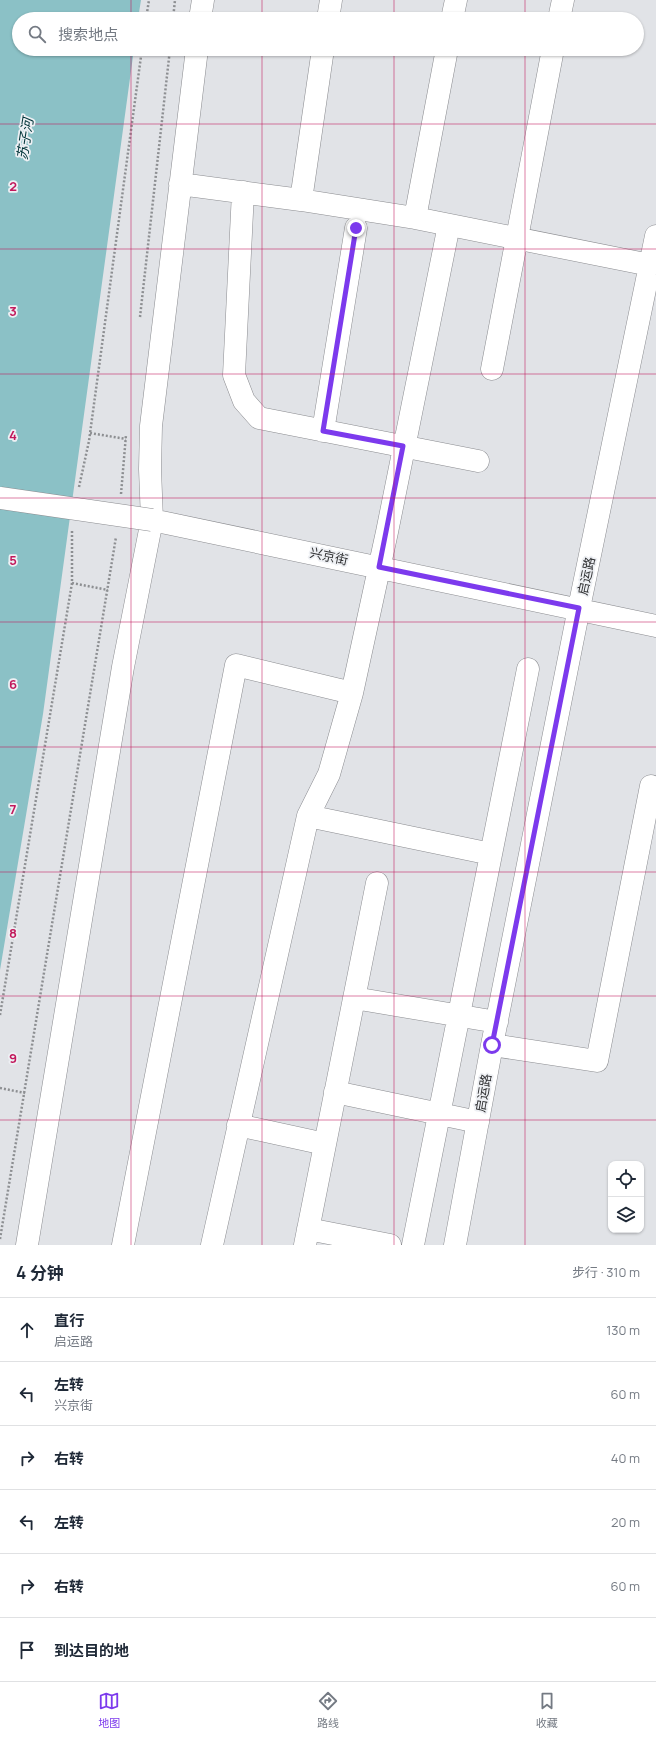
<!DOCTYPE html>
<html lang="zh">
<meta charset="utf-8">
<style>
body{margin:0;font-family:Manrope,"Noto Sans SC",sans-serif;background:#f2f2f3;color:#1f2937}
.controls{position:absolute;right:12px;bottom:12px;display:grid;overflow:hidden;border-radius:8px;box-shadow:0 1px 3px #0004}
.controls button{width:36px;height:36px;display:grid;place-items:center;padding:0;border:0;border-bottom:1px solid #e0e1e3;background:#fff;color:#1f2937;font:20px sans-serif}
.stop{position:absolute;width:12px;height:12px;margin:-9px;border:3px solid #7c3aed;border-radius:50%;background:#fff}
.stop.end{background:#7c3aed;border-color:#fff;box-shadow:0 1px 4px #0008}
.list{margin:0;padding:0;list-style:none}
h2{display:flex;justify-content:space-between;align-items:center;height:52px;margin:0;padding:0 16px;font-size:17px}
h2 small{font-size:13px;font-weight:400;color:#747a83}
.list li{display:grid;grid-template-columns:26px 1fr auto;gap:12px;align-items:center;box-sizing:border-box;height:64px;padding:0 16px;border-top:1px solid #e0e1e3}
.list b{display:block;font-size:15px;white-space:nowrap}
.list p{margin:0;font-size:13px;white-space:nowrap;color:#747a83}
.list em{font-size:13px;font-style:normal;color:#747a83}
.icon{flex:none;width:22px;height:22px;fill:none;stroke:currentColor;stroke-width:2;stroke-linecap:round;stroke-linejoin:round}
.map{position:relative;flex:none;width:656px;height:1245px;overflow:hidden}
.search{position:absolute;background:#fff;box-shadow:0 1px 3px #0004;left:12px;right:12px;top:12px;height:44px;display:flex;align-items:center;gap:10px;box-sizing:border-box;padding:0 14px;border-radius:22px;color:#747a83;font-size:15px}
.sheet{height:436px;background:#fff}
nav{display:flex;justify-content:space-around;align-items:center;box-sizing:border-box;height:56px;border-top:1px solid #e0e1e3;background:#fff;font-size:11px;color:#747a83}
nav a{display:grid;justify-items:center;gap:2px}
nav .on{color:#7c3aed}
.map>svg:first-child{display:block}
</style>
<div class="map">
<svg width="656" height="1245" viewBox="0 0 656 1245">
<rect width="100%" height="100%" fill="#e1e3e7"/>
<!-- water -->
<path fill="#8bc1c6" d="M 0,0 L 141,0 L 138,19 L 19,19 L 19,49 L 134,49 L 43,714 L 0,970 Z"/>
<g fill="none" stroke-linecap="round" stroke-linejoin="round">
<!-- minor casing -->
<g stroke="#8b8c90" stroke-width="23">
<path id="minor" d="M 200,19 L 203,0
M 328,19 L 331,0
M 452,19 L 456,0
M 559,19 L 563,0
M 180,184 L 301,200 L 415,218 L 650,265
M 243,192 L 234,375 L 244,401 L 259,418 L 478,461
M 301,200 L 323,49
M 415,218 L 447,49
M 492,369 L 553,49
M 323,431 L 356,228
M 152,520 L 656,626
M 308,816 L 491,854
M 354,998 L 497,1022
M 492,1045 L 597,1061 L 651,786
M 335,1092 L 478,1122
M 238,1125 L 325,1144
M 308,1229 L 390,1245
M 27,1245 L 123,667 L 152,520 L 150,469 L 151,426 L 197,49
M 123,1245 L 236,665 L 352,693
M 212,1245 L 308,816 L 329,774 L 352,693 L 387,532 L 449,225
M 305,1245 L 377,883
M 413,1245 L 528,669
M 455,1245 L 492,1045 L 579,608 L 656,236"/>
</g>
<!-- path -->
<path stroke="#8d8f92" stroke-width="2.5" stroke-dasharray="2 2" stroke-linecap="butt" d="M 146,19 L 149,0
M 173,19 L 175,0
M 140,317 L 170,49
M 90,433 L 126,439
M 79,487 L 89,441 L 142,49
M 121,494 L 126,435
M 72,583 L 108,590
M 0,1015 L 72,583 L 72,531
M 0,1088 L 25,1093
M 0,1239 L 116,537"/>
<!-- minor -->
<use href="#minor" stroke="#fff" stroke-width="22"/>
<!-- minor-bridge casing -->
<g stroke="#8b8c90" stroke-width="23" stroke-linecap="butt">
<path id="minor-bridge" d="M 0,498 L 152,520"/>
</g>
<!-- minor-bridge -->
<use href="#minor-bridge" stroke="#fff" stroke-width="22"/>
</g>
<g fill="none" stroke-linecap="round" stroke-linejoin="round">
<!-- route -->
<path stroke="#7c3aed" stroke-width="5" d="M 356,228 L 323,431 L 403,446 L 379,567 L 579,608 L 492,1045"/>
</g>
<!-- grid -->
<path fill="none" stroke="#c2185b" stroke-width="1" stroke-opacity="0.55" d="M 131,0 L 131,19M 262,0 L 262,19M 394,0 L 394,19M 525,0 L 525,19M 131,49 L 131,1245M 262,49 L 262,1245M 394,49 L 394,1245M 525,49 L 525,1245M 0,124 L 656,124M 0,249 L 656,249M 0,374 L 656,374M 0,498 L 656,498M 0,622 L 656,622M 0,747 L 656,747M 0,872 L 656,872M 0,996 L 656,996M 0,1120 L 656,1120"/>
<g text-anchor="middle" stroke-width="3.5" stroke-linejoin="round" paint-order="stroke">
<!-- street labels -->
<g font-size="13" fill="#303133" stroke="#eef0f4">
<text transform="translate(329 556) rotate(12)" y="5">兴京街</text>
<text transform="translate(586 576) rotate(-78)" y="5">启运路</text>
<text transform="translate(483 1093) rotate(-80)" y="5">启运路</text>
</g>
<!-- water labels -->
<g font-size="14" font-style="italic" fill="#003438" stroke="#eef0f4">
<text transform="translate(25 139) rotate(-81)" y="5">苏子河</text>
</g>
</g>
<g font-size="13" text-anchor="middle" font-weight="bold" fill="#c2185b" stroke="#eef0f4" stroke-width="3.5" stroke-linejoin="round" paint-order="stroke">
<text x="13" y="191">2</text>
<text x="13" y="316">3</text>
<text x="13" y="440">4</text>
<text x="13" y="565">5</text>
<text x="13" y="689">6</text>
<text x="13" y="814">7</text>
<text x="13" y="938">8</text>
<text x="13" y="1063">9</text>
</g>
</svg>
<div class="controls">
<button><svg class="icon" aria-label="locate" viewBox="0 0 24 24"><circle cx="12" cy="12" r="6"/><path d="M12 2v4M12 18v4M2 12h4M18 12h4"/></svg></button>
<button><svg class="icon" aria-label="layers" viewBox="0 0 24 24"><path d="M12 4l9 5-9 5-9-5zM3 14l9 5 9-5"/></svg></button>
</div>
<div class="stop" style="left:492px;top:1045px"></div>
<div class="stop end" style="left:356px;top:228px"></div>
<div class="search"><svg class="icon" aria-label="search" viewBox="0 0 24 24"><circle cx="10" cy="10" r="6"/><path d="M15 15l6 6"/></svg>搜索地点</div>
</div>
<section class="sheet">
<h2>4 分钟<small>步行 · 310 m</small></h2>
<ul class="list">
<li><svg class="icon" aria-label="ahead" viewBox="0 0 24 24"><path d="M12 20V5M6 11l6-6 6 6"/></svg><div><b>直行</b><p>启运路</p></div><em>130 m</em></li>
<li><svg class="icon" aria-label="left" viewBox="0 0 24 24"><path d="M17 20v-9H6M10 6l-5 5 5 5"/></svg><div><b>左转</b><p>兴京街</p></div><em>60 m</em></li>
<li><svg class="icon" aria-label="right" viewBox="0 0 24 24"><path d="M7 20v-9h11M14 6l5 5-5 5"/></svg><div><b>右转</b></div><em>40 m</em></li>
<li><svg class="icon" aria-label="left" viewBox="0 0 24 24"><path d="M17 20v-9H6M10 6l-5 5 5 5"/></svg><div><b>左转</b></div><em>20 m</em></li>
<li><svg class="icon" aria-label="right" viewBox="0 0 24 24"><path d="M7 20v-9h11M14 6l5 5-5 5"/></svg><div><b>右转</b></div><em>60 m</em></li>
<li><svg class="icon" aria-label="arrive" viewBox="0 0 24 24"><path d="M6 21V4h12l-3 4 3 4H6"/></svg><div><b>到达目的地</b></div></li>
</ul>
</section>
<nav>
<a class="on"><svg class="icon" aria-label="map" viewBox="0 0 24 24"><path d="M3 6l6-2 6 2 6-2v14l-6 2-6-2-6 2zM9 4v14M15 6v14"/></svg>地图</a>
<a><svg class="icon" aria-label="directions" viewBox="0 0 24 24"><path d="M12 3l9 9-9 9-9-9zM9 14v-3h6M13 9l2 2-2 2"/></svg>路线</a>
<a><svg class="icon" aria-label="saved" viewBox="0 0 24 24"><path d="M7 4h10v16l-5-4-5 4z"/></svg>收藏</a>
</nav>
